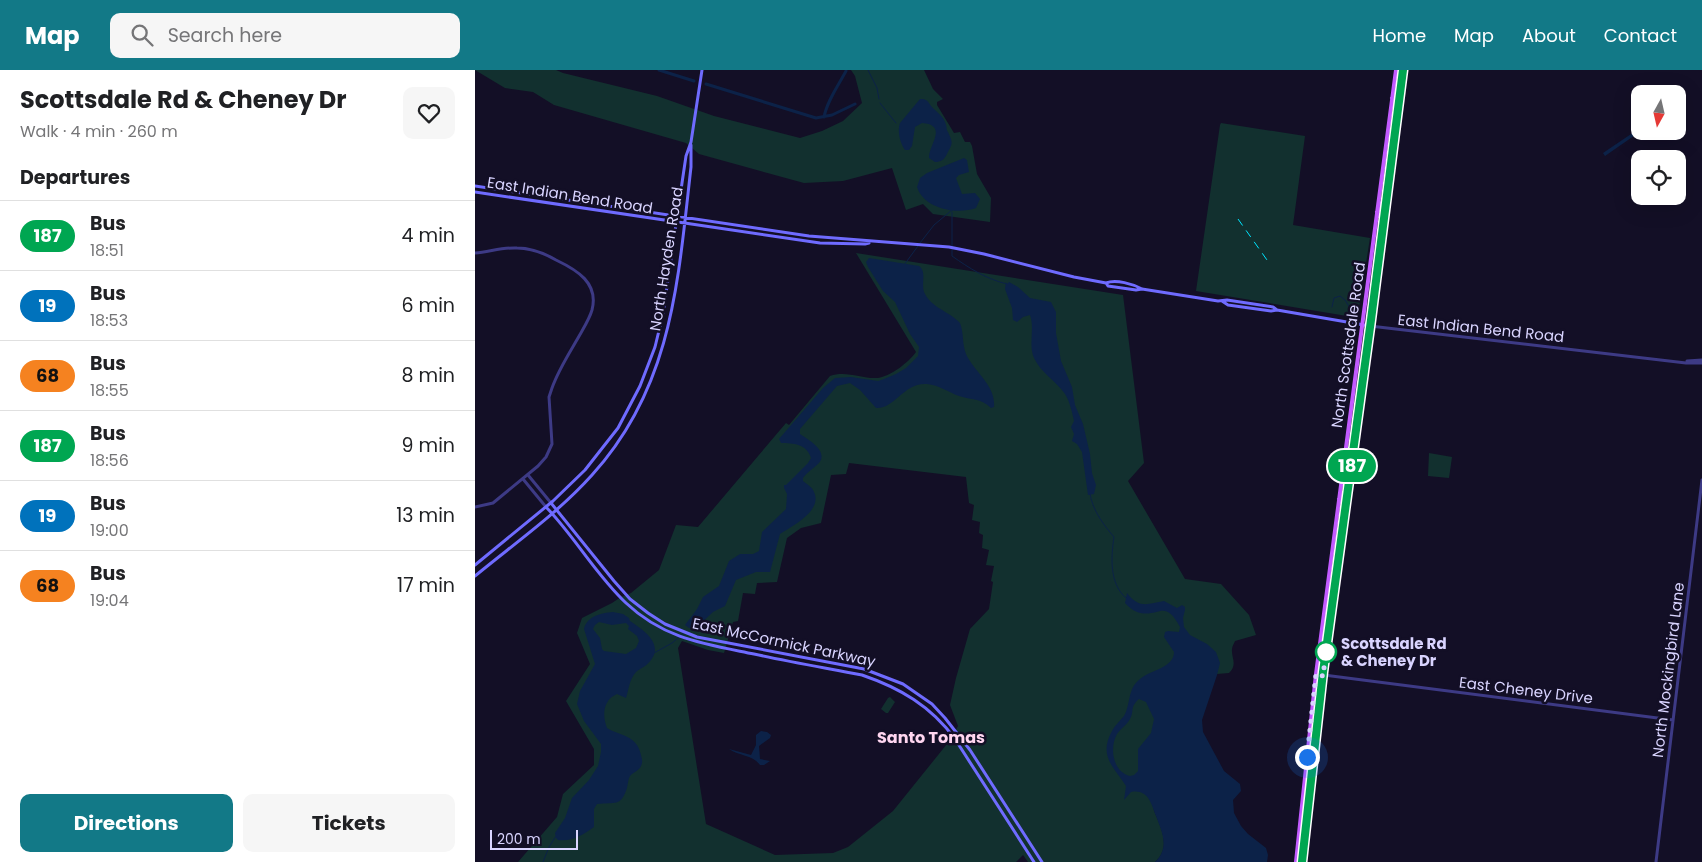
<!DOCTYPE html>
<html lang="en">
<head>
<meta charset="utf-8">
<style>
  :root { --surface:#fff; --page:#f6f6f6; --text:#202124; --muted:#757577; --line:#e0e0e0; --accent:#127987 }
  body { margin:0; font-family:Poppins,sans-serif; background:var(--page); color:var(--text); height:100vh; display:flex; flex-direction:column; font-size:19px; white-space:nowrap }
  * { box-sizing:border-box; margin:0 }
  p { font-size:16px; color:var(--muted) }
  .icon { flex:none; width:28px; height:28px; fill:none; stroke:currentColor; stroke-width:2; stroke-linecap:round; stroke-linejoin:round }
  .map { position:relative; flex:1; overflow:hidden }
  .side { display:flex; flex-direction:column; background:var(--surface); width:475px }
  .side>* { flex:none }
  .badge { padding:0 10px; border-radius:16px; font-size:18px; line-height:32px }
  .needle { width:32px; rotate:188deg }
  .tools { position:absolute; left:1156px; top:15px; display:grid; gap:10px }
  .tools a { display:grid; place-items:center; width:55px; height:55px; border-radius:10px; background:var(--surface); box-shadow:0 5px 20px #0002; font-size:25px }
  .scale { position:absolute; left:15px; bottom:12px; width:88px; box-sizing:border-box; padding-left:5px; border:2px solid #d9d4ff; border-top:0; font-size:14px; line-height:18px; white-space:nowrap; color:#d9d4ff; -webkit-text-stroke:4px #130f26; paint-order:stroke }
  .you { position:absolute; width:25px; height:25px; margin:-12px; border:4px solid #fff; border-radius:50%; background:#1a73e8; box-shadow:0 0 0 8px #1a73e833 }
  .map>.badge { position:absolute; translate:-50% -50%; box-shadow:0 0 0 2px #fff }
  h2 { padding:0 20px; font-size:19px; line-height:45px }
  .round { display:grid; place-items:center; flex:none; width:52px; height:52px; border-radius:10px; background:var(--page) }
  .headline { display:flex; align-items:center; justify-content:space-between; height:85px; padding:0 20px }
  h1 { font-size:24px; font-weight:700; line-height:38px }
  .primary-button { display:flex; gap:10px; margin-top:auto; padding:10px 20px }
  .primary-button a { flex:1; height:58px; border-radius:10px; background:var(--accent); color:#fff; font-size:20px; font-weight:700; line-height:58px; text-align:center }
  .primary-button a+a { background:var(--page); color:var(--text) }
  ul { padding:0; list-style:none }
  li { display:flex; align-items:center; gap:15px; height:70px; padding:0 20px; border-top:1px solid var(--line) }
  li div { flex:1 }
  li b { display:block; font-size:19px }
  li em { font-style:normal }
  li .badge { min-width:55px; font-weight:700; text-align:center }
  header { display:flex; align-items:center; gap:30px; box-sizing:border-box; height:70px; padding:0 25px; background:var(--accent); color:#fff }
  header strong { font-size:24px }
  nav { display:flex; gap:28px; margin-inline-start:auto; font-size:18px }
  .search { width:350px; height:45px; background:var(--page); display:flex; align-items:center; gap:12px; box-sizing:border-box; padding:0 18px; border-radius:10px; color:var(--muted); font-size:19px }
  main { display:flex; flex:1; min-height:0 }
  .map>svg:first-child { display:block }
  .green { fill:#12302f; fill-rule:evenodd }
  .water { fill:#0c2248; fill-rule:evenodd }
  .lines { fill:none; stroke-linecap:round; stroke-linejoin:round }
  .stream { stroke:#0c2248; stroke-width:1 }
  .canal { stroke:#0c2248; stroke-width:3 }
  .tertiary { stroke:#3d3a85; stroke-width:3 }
  .secondary { stroke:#6f6bff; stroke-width:3 }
  .primary { stroke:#c25bff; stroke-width:4 }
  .rail { stroke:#00e5ff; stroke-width:1; stroke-dasharray:8 6; stroke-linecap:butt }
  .line-casing { stroke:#fff; stroke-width:11 }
  .line { stroke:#00a651; stroke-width:8 }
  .walk { stroke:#d9d4ff; stroke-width:5; stroke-dasharray:0 9 }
  .stop-dot { fill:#fff; stroke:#00a651; stroke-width:2.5 }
  .labels { text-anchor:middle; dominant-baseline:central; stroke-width:5; stroke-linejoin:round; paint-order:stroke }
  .street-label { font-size:15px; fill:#d9d4ff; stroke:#130f26 }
  .stop-label { font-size:15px; font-weight:bold; fill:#d9d4ff; stroke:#130f26; text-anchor:start }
  .neighbourhood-label { font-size:16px; font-weight:bold; fill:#ffd6f0; stroke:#130f26 }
</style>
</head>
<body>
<header>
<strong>Map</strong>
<div class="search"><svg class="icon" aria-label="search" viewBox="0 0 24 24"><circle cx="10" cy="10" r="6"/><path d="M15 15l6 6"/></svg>Search here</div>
<nav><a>Home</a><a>Map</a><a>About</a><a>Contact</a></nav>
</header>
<main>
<section class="side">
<div class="headline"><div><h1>Scottsdale Rd &amp; Cheney Dr</h1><p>Walk · 4 min · 260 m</p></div><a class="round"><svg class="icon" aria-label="heart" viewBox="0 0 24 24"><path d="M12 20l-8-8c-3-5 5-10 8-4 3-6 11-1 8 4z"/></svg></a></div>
<h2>Departures</h2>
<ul>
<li><span class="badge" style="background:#00a651;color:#fff">187</span><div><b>Bus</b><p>18:51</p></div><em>4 min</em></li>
<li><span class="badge" style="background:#0072bc;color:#fff">19</span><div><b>Bus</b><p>18:53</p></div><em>6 min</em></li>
<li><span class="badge" style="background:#f58220;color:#111">68</span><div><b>Bus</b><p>18:55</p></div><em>8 min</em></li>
<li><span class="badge" style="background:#00a651;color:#fff">187</span><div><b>Bus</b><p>18:56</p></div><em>9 min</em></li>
<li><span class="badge" style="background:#0072bc;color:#fff">19</span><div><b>Bus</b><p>19:00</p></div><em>13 min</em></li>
<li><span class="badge" style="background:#f58220;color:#111">68</span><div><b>Bus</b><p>19:04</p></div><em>17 min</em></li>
</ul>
<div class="primary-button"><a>Directions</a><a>Tickets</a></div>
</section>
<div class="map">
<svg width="1227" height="792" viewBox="0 0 1227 792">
  <rect width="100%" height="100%" fill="#130f26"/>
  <path class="green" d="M0,0H81L88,3L182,26L239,46L325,68L347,61L368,51L387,33L380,6L376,0H449L458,19L468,29L462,32V35L479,63L485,62L490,72H495L497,76L502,104L516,128L515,152L458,144L448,134L431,140L417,98L368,111L329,113L224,84L211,73L79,35L58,22L30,18Z
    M746,53L830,66L818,155L895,168L883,244L878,247L721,221L745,55Z
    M381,183L648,225L669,393L653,411L710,509L746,514L774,545L781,565L760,571C759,574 757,576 757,579C756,588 763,594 754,603L705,607L672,725C677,730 678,737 680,743C687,760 696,778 680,792H553L548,785L541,792H43L82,747L88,724L119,695V679L91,631L115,594L102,563L107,548L137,533L146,527L156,523L184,500L201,455L223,457L311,353L314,355L355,306C371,300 387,309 402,308C415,307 434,292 441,282ZM374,393L491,407L494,433L499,435L497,450L505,452L504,463L508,465L507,478L514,480L511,495L519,496L516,511L518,512L514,539L495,559L481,608L475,635L483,656L476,669L418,741L373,777L358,783L300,785L231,754L203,578L207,571L233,580L249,583L258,552L263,551L268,523L280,524L282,513L302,512L312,468L326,458L346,453L356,405L371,404Z
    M954,383L977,387L974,408L953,406Z
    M415,627L420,632L413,643H411L406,639L413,628Z"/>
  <path class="water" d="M445,29C454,28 453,34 459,39C464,44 469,47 471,55C472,58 471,59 473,62C478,73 478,73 472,84C469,90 466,92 460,92L454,88C453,76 474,55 447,53L440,57L437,76L434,80H430C425,73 422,61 425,53Z
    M1165,58L1166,61L1130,86L1128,83Z
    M489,88L492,90L494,102L484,105L481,108L487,124L500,123L505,129L501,138C482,145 449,139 442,117L445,108L452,103Z
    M394,188L444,196C452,202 446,213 449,222C456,238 474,241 485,253C489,263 487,274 491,284C499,302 521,315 519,337L516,338C506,328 496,330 484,326C473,322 464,315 452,314C429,312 420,339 401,338L385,320L375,313L362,316L325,359V364C334,370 355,382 343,394C338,399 331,403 328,408V411C332,414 338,418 339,422C348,441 317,456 305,464L295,502H281L261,510L250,536L238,542L221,558H214L210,555L222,539L228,527L244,516L254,491L265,484H278L284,481L287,462L311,439L312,424L309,418V415H311L333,393L336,388C332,374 318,373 306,373L304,369L348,318L360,308L376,307L403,311L409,309L421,304L431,298L443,286L444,277L435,264L420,232L408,221L393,197L391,192Z
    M531,212L532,214L534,212L543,217L555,228L576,232L581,242V263L586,291L597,317L600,335L608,354L615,384L617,403L621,415L619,424L613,425L607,382L602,374L597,371L599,364L596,357L599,351C597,342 595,332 590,324C581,311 566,303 559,288C553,274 560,259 555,245L548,247L542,252L538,250L537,238L530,219Z
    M652,523C664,539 673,534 689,531L702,538L707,535L710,537V540L708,548L709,557L715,565L732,574L741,582L745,593L742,605L727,650L728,662L749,701L765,714L766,721L758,730L759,743L766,756L773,764L791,778L793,785L792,792H680C695,778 687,762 681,746C676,733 673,719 656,722L649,730L651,716C639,697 623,686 637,661C640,655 645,651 649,646C656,634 652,619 665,609C675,600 699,598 699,582L689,567L690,562L693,561L704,562L705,557C689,527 684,549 662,542C657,540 653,536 650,533ZM664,629L671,632L679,649L676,663L663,679V701L659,705L655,706C638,702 634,678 642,664C646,658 652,655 655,649C660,640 654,638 664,629Z
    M138,542L148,544L154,548L155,551C167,559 189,573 176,590C172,596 166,598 161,602C154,610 154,619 151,628L142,624C128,630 127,645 132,658C145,666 162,665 166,685C167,689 168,692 166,696C164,701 158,702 155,706C153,709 153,714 152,718C146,737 140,732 122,734L119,739V757C108,765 97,772 83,770L81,768L80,763L90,748L97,728L114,710L123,696L126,682V674L109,651L102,634L105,621L120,594L109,559C112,546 126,543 138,542ZM124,552L137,555L151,553L154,556L153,559L162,566L164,571L161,578L151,584L129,581L127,579L125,568L118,559L120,555Z
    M286,661L292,662L296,665L295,668L284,676L285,689L295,691L289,695H285C278,685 264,686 254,679L276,685L281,675V665Z"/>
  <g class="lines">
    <path class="stream" d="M393,0L402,18L404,29
      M371,1L372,0
      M405,33L421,53
      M477,142V186C494,198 511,209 532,214
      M445,173L459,155L477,140
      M429,195L443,176
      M857,237L859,228L865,226L870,230L875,238L884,239
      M615,424C618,441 628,454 639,467C636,486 634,514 651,528
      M179,583L197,573L209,563
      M68,792L74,777L81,766"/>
    <path class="canal" d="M184,0L219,11
      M231,14L341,48L357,45L380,34
      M349,47C352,31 363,16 371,1"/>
    <path class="tertiary" d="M0,183C14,182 28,177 42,178C56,178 69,183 81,190C102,200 124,213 117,240C115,247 111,254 107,261C97,279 84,298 77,318L74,327L77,374L71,387L63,396L18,433L0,437
      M895,256L1211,293H1227
      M1212,291L1227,290
      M53,405L76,433
      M48,409L71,437
      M841,604L1198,650
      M1181,792L1227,410"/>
    <path class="secondary" d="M0,116L334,166L474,177L509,184L599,207L631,213L633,216L661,220L667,219
      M0,122L345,173L390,174L394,173
      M631,213C641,209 658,214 667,219L743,231L752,230L798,237L802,240
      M747,231L753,235L796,241L802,240L895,256
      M76,433L139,511L155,529L173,543L190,554L222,567L389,599L428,614L457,634L470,648L495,680L567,792
      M71,437C100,467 121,505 151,533C189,569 230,574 279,584C315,592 351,598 387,605C425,618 456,636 480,669L559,792
      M0,495L78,431L110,400L143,358L165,316L180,277L188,244L207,113L211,86L216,72L227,0
      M0,506C40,473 83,443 117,405C198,316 203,210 216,97V75"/>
    <path class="primary" d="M917,28L921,24L925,13
      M918,28L921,34L920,55
      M902,142L906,148L904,169
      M902,142C910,135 908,123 913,115
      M864,429L868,433L865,458L868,462
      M864,429L870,422L872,404L876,401
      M821,792L841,604L921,0
      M827,792L848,602L896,250L928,0"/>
    <path class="rail" d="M763,149L792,190"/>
  </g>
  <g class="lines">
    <defs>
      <path id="line" d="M827,792L848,602L896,250L928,0"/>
    </defs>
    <use href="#line" class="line-casing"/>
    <use href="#line" class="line"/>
    <path class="walk" d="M832,687L841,604L848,606L851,582"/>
  </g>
  <circle class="stop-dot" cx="851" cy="582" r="10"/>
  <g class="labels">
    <g class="street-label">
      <text transform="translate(95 125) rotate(9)">East Indian Bend Road</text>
      <text transform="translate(191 189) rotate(-81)">North Hayden Road</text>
      <text transform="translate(1006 258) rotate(6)">East Indian Bend Road</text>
      <text transform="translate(873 275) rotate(-82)">North Scottsdale Road</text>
      <text transform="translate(309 572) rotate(12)">East McCormick Parkway</text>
      <text transform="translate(1193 600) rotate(-83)">North Mockingbird Lane</text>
      <text transform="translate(1051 620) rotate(7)">East Cheney Drive</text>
    </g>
    <g class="stop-label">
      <text x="866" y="573">Scottsdale Rd<tspan x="866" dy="17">&amp; Cheney Dr</tspan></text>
    </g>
    <g class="neighbourhood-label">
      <text x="456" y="667">Santo Tomas</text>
    </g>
  </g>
</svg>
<div class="tools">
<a><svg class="needle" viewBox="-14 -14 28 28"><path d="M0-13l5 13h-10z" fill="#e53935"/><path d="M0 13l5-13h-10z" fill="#757577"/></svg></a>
<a><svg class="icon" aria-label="locate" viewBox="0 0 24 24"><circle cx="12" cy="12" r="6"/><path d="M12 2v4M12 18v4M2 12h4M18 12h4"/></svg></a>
</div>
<div class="scale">200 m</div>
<div class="you" style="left:832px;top:687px"></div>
<b class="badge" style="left:877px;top:396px;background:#00a651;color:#fff">187</b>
</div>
</main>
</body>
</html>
